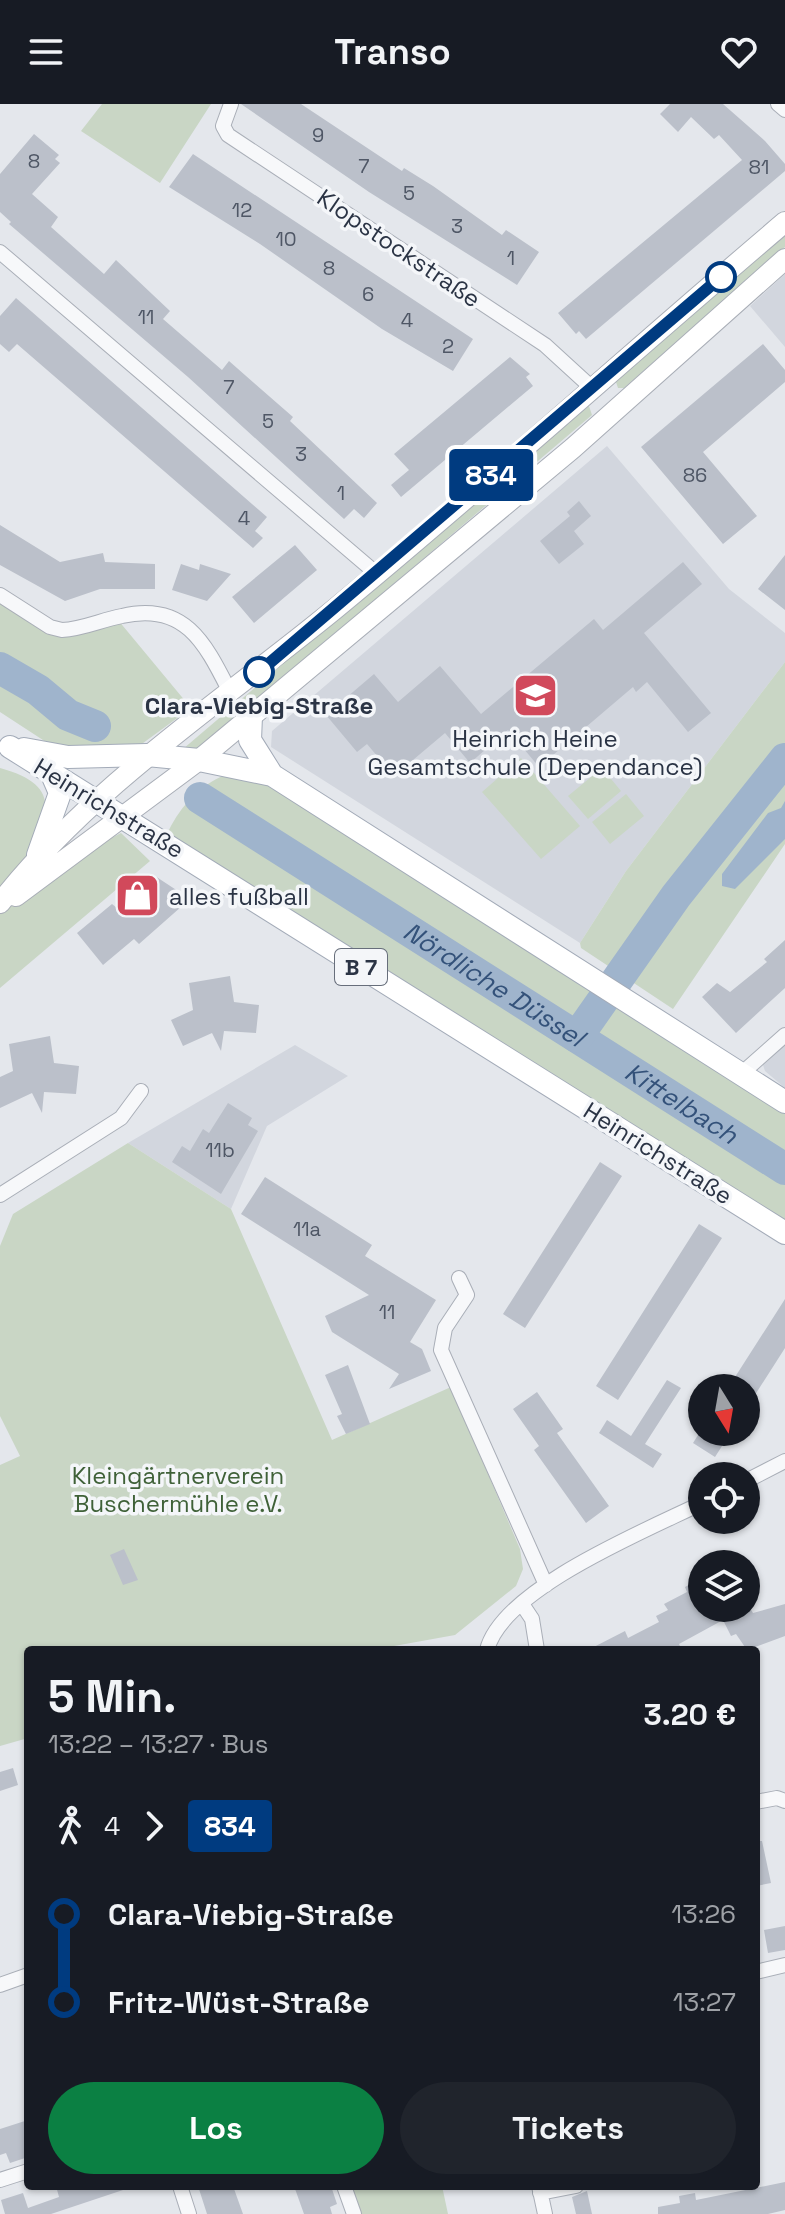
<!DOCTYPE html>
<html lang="de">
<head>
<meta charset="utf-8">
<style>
  :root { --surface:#171b24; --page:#20242c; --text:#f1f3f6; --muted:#9ea1a6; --accent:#0b8043 }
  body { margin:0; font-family:"Space Grotesk",sans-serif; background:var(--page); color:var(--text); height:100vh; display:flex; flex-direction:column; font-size:30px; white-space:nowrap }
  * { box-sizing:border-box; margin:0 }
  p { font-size:26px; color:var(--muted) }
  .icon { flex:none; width:44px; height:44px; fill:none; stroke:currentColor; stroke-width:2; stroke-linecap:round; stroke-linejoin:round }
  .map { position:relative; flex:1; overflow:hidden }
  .details { position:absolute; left:24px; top:1542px; width:736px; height:544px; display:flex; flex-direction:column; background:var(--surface); border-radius:8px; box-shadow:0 2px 6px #0004 }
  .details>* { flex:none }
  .badge { padding:0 16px; border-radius:6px; font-size:28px; line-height:52px }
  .needle { width:52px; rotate:169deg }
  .fabs { position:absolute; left:688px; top:1270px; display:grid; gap:16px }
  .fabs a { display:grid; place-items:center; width:72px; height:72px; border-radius:50%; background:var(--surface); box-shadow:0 2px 6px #0004; font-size:40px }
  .map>.badge { position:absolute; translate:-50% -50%; box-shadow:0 0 0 4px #fff }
  .legs { display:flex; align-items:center; gap:12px; height:88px; padding:0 24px; font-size:26px }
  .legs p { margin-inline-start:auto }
  .headline { display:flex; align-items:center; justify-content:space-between; height:136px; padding:0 24px }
  h1 { font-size:44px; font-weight:800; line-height:60px }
  .action { display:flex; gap:16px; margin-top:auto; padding:16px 24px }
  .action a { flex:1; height:92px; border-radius:48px; background:var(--accent); color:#fff; font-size:32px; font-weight:800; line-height:92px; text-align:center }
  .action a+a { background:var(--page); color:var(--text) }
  ul { padding:0 24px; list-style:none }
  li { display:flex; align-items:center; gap:28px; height:88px; font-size:30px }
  li i { display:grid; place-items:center; width:12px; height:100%; margin:0 10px; background:currentColor }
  li i::after { content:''; width:20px; height:20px; margin:-10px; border:6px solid; border-radius:50%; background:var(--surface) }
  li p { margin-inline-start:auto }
  li:first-child i { background:linear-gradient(#0000 50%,currentColor 0) }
  li:last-child i { background:linear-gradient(currentColor 50%,#0000 0) }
  header { display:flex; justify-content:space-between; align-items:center; height:104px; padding:0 24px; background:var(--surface); font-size:36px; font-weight:800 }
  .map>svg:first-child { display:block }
  .built { fill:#d2d6de }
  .green { fill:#c9d6c5 }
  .water { fill:#9fb4cc }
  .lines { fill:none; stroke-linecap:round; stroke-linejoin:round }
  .river { stroke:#9fb4cc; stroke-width:32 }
  .building { fill:#bbc0ca }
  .street-casing { stroke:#a9aeb7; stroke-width:16 }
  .secondary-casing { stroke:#a9aeb7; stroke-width:22 }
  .primary-casing { stroke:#a3abb8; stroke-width:24 }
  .street { stroke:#f7f8fa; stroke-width:14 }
  .secondary { stroke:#fff; stroke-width:20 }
  .primary { stroke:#fff; stroke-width:22 }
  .line-1-casing { stroke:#fff; stroke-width:18 }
  .line-1 { stroke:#003b80; stroke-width:12 }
  .stop-1-dot { fill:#fff; stroke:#003b80; stroke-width:4 }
  .labels { text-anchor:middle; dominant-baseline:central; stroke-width:7; stroke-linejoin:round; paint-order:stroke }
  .number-label { font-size:20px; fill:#4f5766 }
  .shield { fill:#f4f6f9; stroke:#676e7b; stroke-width:2 }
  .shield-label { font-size:22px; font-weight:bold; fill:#2b3445 }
  .street-label { font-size:24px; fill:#2b3445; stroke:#f4f6f9 }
  .stop-label { font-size:24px; font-weight:bold; fill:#2b3445; stroke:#f4f6f9 }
  .poi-label { font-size:24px; fill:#2b3445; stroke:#f4f6f9 }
  .park-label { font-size:24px; fill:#3f6138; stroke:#f4f6f9 }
  .water-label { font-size:26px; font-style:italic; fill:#34527a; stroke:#f4f6f9 }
</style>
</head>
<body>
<header><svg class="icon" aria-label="menu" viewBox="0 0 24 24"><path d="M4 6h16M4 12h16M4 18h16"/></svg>Transo<svg class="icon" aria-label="heart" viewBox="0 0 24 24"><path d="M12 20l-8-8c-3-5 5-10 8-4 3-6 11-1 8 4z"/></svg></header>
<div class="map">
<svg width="785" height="2110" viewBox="0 0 785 2110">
  <rect width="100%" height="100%" fill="#e4e7ec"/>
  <path class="built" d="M785,170V243L750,202Z
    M607,342L729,485L785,529V558L626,767L580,839L271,643L272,627Z
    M785,930V984L765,967L760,952Z
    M295,941L348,972L267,1022L231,1105L128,1039Z"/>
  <path class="green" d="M102,0H211L160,79L81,27Z
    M785,131V143L624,284H618L615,275Z
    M589,302L592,311L199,646L183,645L584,303Z
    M0,498L45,525L118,516L191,604L139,642L65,643L46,638L0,608Z
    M785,558V740L673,905L581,844L580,839L626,767Z
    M521,654L580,722L541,755L482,688Z
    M0,664C56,679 55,706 26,751L52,775L96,742L121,729L150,757L0,884Z
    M602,664L621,687L588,715L568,692Z
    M225,671L268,677L785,1002V1126L174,739L169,726C181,702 200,681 225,671Z
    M626,690L644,712L610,740L592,718Z
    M128,1039L231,1105L332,1336L451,1283L520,1445L523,1465L516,1482L455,1531L372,1546H28V1634L0,1642V1361L20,1352L0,1312V1142L13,1110Z
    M350,2082H442L448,2110H359Z"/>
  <path class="water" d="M785,697V735L735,785L722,782V770L768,709L781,704Z"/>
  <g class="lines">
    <g class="river">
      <path d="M0,564L38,586L68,611L95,622"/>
      <path id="s1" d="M200,694L785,1065"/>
      <path d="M577,933L676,792L785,655"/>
    </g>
  </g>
  <path class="building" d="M241,0H301L402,67L404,64L433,82L502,131L506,126L539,148L517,181L369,88Z
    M670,0H723L765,37L785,60V67L586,235L579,227L576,230L558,209L742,56L719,31L714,35L691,13L678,28L660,10Z
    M34,30L59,51L55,55L60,59L32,90L58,113L51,123L104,170L116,156L170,207L163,215L222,266L229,257L293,313L290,317L377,399L364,414L354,405L344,415L188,273L9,120L11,118L0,108V70Z
    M193,50L473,235L453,267L382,225L260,140L169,83Z
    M16,194L267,413L255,427L263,434L253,444L17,240L9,248L0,240V212Z
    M763,240L785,266V278L703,348L757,412L723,440L641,343Z
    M510,253L530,270L526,273L533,282L401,393L391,381L409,366L394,350Z
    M579,397L591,412L574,427L584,440L559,460L540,437L570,412L567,408Z
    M0,421L60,458L103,449L105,458L155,460V485H100L65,497L0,461Z
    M295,441L317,466L254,519L232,493Z
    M785,451V506L758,485Z
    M683,458L702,480L644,529L711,609L688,628L647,578L636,588L633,583L539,663L508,626L470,659L445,629L394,672L367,640L357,648L326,611L374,570L398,598L440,562L481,610L594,515L603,526Z
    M181,460L199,466L200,460L231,470L207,497L172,486Z
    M155,772L190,795L139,840L134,835L103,861L77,829L112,800L117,804Z
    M785,836V884L736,929L702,893L717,879L730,888L767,858L764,855Z
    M230,872L234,898L259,901L256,929L224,927L221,947L212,929L183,942L171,916L193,906L189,879Z
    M50,932L54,959L79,962L76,990L44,988L42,1009L32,989L0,1004V973L13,967L9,940Z
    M228,999L252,1014L248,1021L258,1027L221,1090L172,1058L182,1042L190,1047L203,1025L209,1029Z
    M600,1058L622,1072L525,1224L503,1210Z
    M265,1073L372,1141L365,1152L436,1196L410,1238L422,1245L431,1267L389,1285L399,1270L332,1228L325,1212L369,1191L241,1110Z
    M699,1120L722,1134L618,1296L596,1282Z
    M785,1195V1244L746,1305V1284H728Z
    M348,1261L370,1320L346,1330L337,1312L342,1310L325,1271Z
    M667,1276L681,1284L645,1340L662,1350L653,1364L599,1329L607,1316L631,1332Z
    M537,1288L563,1325L557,1329L609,1402L586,1419L534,1346L539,1342L513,1305Z
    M700,1328H731L715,1353L693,1339Z
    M124,1445L138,1476L123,1481L110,1451Z
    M702,1474V1504H750L753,1509L785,1500V1532L747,1546L736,1530L731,1532L723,1516L679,1540L682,1546H588L625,1527L628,1534L659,1518L656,1512L668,1506L664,1500L687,1488L685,1483Z
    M13,1664L18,1681L0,1687V1668Z
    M756,1737H762L771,1779L756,1782Z
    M785,1822V1846L768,1849L764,1826Z
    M28,2016V2053L10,2059L6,2049L0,2051V2025Z
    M785,2078V2106L768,2110H658V2103L680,2099L679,2092L695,2089L696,2096Z
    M56,2082H125L126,2085L51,2110H5L1,2096L23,2089L28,2104L59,2093Z
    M198,2082H233L243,2110H207Z
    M294,2082H331L337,2100L330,2103L332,2110H304Z
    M587,2087L592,2110H576L572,2093Z"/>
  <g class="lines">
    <defs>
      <path id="street" d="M231,0L223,22L228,31L545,241L592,284
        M778,0L785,6
        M0,148L377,470
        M0,491L50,523L62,526C83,525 101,516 122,512C186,497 206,541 231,590
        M741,970L785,931
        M0,1091L121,1014L141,987
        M459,1174L467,1191L445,1224L441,1246L546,1481
        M746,1377L785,1357
        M522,1500L532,1515L537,1546
        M487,1546C502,1485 647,1426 702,1399
        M756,1698L777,1694L785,1697
        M756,1868L785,1861
        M0,1881L28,1871
        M0,2076L28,2067
        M180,2082L189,2110
        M344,2082L354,2110
        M539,2082L545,2110
        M540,2089L576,2082"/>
      <path id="secondary" d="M16,792L199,656L573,344L785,155
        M0,799C93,681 220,599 335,505C488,379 634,246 785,118"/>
      <path id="primary" d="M251,612L250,636L272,671
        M10,643L785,1129
        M24,645L68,653L147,651L199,656L272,671L785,998
        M38,751L60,689L51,668"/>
    </defs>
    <use href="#street" class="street-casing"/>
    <use href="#secondary" class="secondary-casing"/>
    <use href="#primary" class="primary-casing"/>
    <use href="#street" class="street"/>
    <use href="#secondary" class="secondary"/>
    <use href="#primary" class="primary"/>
  </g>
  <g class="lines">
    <defs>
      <path id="line-1" d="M259,568L721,173"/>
    </defs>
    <use href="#line-1" class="line-1-casing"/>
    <use href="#line-1" class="line-1"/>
  </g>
  <defs>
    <symbol id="school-square" viewBox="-11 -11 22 22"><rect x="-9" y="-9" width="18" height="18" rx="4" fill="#d1495b" stroke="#f4f6f9"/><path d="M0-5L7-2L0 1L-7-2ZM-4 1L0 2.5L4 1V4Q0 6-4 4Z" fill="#fff"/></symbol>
    <symbol id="shop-square" viewBox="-11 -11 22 22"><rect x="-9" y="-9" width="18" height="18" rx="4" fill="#d1495b" stroke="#f4f6f9"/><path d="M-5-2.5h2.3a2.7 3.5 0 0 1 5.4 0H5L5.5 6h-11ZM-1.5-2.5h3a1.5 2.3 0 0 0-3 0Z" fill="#fff"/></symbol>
  </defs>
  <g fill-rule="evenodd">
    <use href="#school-square" x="510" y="566" width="51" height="51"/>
    <use href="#shop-square" x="112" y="766" width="51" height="51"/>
  </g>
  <g class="stop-1-dot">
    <circle cx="721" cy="173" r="14"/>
    <circle cx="259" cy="568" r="14"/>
  </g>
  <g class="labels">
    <g class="number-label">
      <text x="318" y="31">9</text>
      <text x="34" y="57">8</text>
      <text x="364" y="62">7</text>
      <text x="759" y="63">81</text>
      <text x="409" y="89">5</text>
      <text x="242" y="106">12</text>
      <text x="457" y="122">3</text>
      <text x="286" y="135">10</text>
      <text x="511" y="154">1</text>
      <text x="329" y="164">8</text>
      <text x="368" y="190">6</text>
      <text x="146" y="213">11</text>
      <text x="407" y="216">4</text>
      <text x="448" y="242">2</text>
      <text x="229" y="283">7</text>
      <text x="268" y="317">5</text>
      <text x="301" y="350">3</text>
      <text x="695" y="371">86</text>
      <text x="341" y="389">1</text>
      <text x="244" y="414">4</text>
      <text x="220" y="1046">11b</text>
      <text x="307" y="1125">11a</text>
      <text x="387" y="1208">11</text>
    </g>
    <rect class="shield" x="335" y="845" width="52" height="36" rx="6"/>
    <g class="shield-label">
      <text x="361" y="863">B 7</text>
    </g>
    <g class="street-label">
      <text transform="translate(399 144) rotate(34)">Klopstockstraße</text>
      <text transform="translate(109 704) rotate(31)">Heinrichstraße</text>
      <text transform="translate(658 1049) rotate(32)">Heinrichstraße</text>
    </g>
    <g class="stop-label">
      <text x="259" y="601">Clara-Viebig-Straße</text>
    </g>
    <g class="poi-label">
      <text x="535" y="634">Heinrich Heine<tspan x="535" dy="28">Gesamtschule (Dependance)</tspan></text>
      <text x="169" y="792" text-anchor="start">alles fußball</text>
    </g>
    <g class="park-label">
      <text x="178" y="1371">Kleingärtnerverein<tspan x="178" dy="28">Buschermühle e.V.</tspan></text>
    </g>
    <g class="water-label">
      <text stroke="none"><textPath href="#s1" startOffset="348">Nördliche Düssel</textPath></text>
      <text stroke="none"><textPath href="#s1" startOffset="570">Kittelbach</textPath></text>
    </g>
  </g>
</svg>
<div class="fabs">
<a><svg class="needle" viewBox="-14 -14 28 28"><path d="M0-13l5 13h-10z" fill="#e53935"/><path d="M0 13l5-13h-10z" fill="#9ea1a6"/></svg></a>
<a><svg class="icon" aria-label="locate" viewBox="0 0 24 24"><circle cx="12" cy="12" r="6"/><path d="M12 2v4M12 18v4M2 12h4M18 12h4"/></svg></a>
<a><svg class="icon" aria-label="layers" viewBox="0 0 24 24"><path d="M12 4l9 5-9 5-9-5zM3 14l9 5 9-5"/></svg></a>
</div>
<b class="badge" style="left:491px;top:371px;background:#003b80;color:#fff">834</b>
<section class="details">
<div class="headline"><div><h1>5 Min.</h1><p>13:22 – 13:27 · Bus</p></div><b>3.20 €</b></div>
<div class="legs"><svg class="icon" aria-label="walk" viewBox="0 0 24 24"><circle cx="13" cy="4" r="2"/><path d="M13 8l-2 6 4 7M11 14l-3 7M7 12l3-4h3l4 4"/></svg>4<svg class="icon" aria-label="forward" viewBox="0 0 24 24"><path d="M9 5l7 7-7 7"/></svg><b class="badge" style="background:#003b80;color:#fff">834</b></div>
<ul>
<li><i style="color:#003b80"></i><b>Clara-Viebig-Straße</b><p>13:26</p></li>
<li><i style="color:#003b80"></i><b>Fritz-Wüst-Straße</b><p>13:27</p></li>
</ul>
<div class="action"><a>Los</a><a>Tickets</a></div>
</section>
</div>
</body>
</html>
